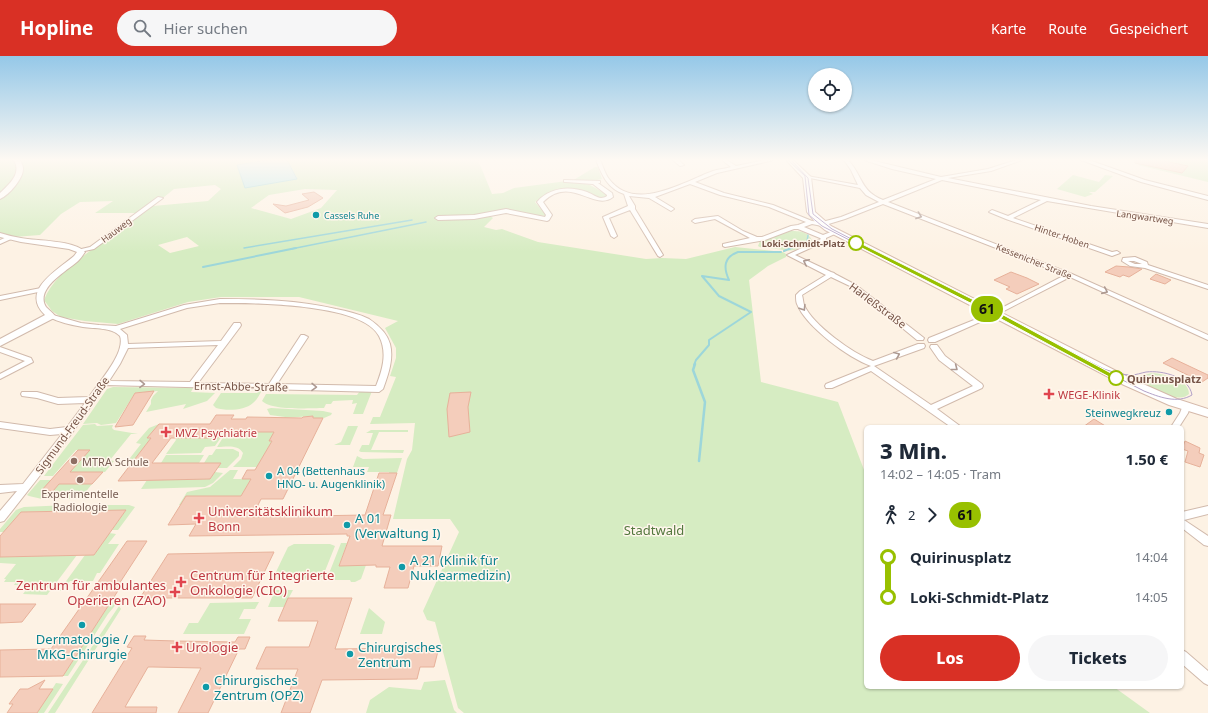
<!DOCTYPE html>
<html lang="de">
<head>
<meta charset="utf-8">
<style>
  :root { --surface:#fff; --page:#f6f6f7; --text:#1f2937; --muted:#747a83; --accent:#d93025 }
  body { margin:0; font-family:"Noto Sans",sans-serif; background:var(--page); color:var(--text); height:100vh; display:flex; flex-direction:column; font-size:15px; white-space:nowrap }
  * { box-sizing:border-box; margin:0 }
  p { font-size:13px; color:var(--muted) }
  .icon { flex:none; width:22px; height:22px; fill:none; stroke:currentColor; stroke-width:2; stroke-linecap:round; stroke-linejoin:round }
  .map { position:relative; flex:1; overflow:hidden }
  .drawer { position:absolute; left:864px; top:369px; width:320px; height:264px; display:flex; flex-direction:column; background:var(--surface); border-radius:6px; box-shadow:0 1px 3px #0004 }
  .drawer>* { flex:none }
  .badge { padding:0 8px; border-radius:13px; font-size:14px; line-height:26px }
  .tools { position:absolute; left:808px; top:12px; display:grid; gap:8px }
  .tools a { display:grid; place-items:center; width:44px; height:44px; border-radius:50%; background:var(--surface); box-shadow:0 1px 3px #0004; font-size:20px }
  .map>.badge { position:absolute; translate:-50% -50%; box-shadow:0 0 0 2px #fff }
  .legs { display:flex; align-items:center; gap:6px; height:44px; padding:0 16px; font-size:13px }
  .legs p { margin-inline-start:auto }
  .head { display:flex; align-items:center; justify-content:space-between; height:68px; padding:0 16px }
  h1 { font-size:22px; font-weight:800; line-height:30px }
  .cta { display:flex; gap:8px; margin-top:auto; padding:8px 16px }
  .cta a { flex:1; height:46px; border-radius:24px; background:var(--accent); color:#fff; font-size:16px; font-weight:800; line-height:46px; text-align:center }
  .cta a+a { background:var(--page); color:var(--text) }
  ul { padding:0 16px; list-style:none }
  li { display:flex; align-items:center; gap:14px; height:40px; font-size:15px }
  li i { display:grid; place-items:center; width:6px; height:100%; margin:0 5px; background:currentColor }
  li i::after { content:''; width:10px; height:10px; margin:-5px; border:3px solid; border-radius:50%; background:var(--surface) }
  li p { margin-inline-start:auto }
  li:first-child i { background:linear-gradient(#0000 50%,currentColor 0) }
  li:last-child i { background:linear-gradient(currentColor 50%,#0000 0) }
  header { display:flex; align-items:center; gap:24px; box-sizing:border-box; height:56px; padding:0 20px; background:var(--accent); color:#fff }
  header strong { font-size:19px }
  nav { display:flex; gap:22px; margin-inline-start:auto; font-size:14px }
  .search { width:280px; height:36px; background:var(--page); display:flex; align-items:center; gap:10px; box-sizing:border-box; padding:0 14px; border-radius:22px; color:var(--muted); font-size:15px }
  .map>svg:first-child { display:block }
  .green { fill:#d6ecc2; fill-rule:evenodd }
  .water { fill:#b8e5e8; stroke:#9dd6da }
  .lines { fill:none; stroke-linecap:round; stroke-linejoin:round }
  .stream-far2 { stroke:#9dd6da; stroke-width:1.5 }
  .stream-far1 { stroke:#9dd6da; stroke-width:2 }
  .stream { stroke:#9dd6da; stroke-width:2.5 }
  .building { fill:#f4cdbb; stroke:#e7b19a }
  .minor-casing { stroke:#d1baac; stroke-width:2 }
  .tertiary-casing { stroke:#d1baac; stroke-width:2 }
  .secondary-casing { stroke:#d5b9aa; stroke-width:2 }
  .minor { fill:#fff; fill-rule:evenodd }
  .tertiary { fill:#fff; fill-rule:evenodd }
  .secondary { fill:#fff; fill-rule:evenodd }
  .tram { stroke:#b3a2c8; stroke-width:1 }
  .oneway { stroke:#ad9991 }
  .line-1 { fill:#98c000; stroke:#fff }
  .culture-dot { fill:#0f9aa8; stroke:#fff6ec; stroke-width:1.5 }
  .stop-1-dot { fill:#fff; stroke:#98c000; stroke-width:2 }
  .health-dot { fill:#e0444e; stroke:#fff6ec; stroke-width:1.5 }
  .education-dot { fill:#8d6e63; stroke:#fff6ec; stroke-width:1.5 }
  .labels { text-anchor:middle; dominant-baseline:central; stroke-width:3; stroke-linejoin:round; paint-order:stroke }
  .far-culture-label { font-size:9px; fill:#0d838f; stroke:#fff6ec; text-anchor:start }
  .far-street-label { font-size:9px; fill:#775548; stroke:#fff6ec }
  .far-stop-label { font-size:9px; font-weight:bold; fill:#775548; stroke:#fff6ec; text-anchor:end }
  .street-label { font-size:11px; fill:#775548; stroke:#fff6ec }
  .stop-label { font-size:11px; font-weight:bold; fill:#775548; stroke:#fff6ec; text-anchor:start }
  .health-label { font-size:11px; fill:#be3a42; stroke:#fff6ec; text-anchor:start }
  .culture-label { font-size:11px; fill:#0d838f; stroke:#fff6ec; text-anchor:end }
  .education-label { font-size:11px; fill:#785e54; stroke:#fff6ec; text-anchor:start }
  .near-health-label { font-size:13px; fill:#be3a42; stroke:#fff6ec; text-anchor:start }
  .near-culture-label { font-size:13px; fill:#0d838f; stroke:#fff6ec; text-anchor:start }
  .near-park-label { font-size:13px; fill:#53783d; stroke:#fff6ec }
</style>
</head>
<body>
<header>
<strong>Hopline</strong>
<div class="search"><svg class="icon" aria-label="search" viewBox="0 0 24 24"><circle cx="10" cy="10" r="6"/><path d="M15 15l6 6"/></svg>Hier suchen</div>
<nav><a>Karte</a><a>Route</a><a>Gespeichert</a></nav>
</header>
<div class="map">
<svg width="1208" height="657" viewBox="0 0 1208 657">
  <rect width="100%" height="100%" fill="#fdf2e4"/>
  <path class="green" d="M0,104H268L237,109L297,122L287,104H478L492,138L503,137L514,132L567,125L590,129L608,139L602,142H596L587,136L557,133L543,140L535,146L545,158V160L503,154L487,158L493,162L484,171L496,174L502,173L538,186L646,203L662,202L686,203L735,191L783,196L786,198V201L768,210L749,224L761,326L838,346L866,419V631H1114L1150,657H464L458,652L435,566L427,564L423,555L459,476L450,463H393L407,403L412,394L415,367L370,368L373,361H380L396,321L390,320L396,302V292L385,272L398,265L299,241H221L188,246L118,268L85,265L61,261L52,255L44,244C58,208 114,183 141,157H95L113,145L80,146L61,158L40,179L0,182ZM215,129L221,133L208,145L153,150L174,133ZM305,133L337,134L321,152L291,163L251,152L269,139ZM187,181L199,190L170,197L158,189Z
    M1143,104H1208V126L1138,109Z
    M595,111H598L602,123L592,125H572Z
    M1073,119L1099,126L1105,119L1113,120L1095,136H1089L1093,138L1085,141L1057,133Z
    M787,175C798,175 809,174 813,187C791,197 793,195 770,192C765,192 763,193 758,190L760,185Z
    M1152,317C1164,318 1189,323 1189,338C1179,348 1156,334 1146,329L1148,326L1136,321Z
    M113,331L193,332L191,336L215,337L207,345L183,353L186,348L146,356L151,348V344L153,340L158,335L135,337L116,367L101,369L97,367L83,368L107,333Z
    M260,333L262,334C260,338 257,344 253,347C244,355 226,355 216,352L213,349L221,337H257Z
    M360,335H372L363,358H353L357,347L352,348L353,344L333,345L331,348H326L324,352C310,352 272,355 262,345L266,338L357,339Z
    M271,352L323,355L332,357L331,359L324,362H313V360L284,362L285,361L270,359L267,353Z
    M95,368L97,370L113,369L112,372L114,374L138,378H131L110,404L114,405L105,416H70L89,394H76L53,420H44L83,369Z
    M159,368L148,382H151L133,406H124L127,403L130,402L141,388L136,387L149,372Z
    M348,370H358L350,389H334L341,386Z
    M371,374H408V376H379L371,394H404L403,397L361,396L359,395L362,389H369L373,377H366Z
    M222,376H276L270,385H272L257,411H233L241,403L243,397C238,388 226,391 217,391L224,380Z
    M220,379L222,380L215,390L205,391L201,397L166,398L176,384L175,382H218Z
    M216,393H233L239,396V400L227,412H217L220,407H204L209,399H212Z
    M166,399H204L199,407H161Z
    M357,400L363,403L402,402L397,417H389V416H367L369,411H353Z
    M230,414H238L233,423H251L241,440H186L181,449H179L187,436L210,431Z
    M215,416L223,417L213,427L205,431L141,433L147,424L210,423Z
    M40,424H51L42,435H53L59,428H92L80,443H42L29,440L27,439Z
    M68,449L70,451L67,455L21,456L4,476H0V473L16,454L24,451Z
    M87,449H129L135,451L118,474H112L126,454L80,455L83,451Z
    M109,477L116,478L108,488H119L100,517H97L93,525H70L62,535H59L85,499H94Z
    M341,487H347L339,510L366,509L361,523L355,526H351L350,524H330L328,520Z
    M294,488H330L335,490L323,520L317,524L319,520H307L305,524H279L274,520L288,491Z
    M77,499L56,527H51L46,534L50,535L47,539L23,538L30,529H14L16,526H4L6,523H4L16,508L0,507V501Z
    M275,534H293L284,551H268Z
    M111,546H118L108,558L68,620H63Z
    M259,546L255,553H244L239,563H251L244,578H183L189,567H198L210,547Z
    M119,550L121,553L55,657H48Z
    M369,552L385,566L382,578H360Z
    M445,624L454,654L457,657H366L370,644L389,631L421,634L424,626Z
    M56,627L63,628L44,657H37Z"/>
  <path class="water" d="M268,104H287L297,123L245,132L237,109Z"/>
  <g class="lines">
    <path class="stream-far2" d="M244,192L412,164
      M291,193L426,166
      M789,193L807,186L808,179"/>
    <path class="stream-far1" d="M784,195L791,192
      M203,211L296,192
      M694,309L696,304L709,289V284L751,256L719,240L702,220L729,224C723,211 724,201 738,196H781"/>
    <path class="stream" d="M695,308L693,314L705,346L699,405"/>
  </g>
  <path class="building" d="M1135,104H1159L1188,110L1182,117L1135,107Z
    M314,136L323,142L308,151L285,157L273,148L286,150L309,144L302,138Z
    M1116,210L1129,211L1142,213L1129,221L1123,219L1120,221L1105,216Z
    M1011,216L1027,222L1039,228L1017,238L1006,233L1010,231L994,224Z
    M1156,218L1171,224L1165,228L1150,223Z
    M1172,302L1208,319V322L1202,326L1163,307Z
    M154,335L133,369L115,371L135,337Z
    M471,336L468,351L470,376L449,381L447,353L450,337Z
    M216,359H234L231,363H246L247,361L302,362L303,361L313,360V362H323L283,443H261L252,461L365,459L379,417H397L383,459H391L382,490H442L438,510H414L408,532H384L390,511H376V509L339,510L350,480H347V478L189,480L196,468L168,469L186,440H241L251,423H242L247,414H255L272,385H269L274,376H222L218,382H171L152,407H221L210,423L118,425L151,382H147L159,368H210Z
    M1094,363L1107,371H1083Z
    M1185,385L1200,392L1199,397L1204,399L1200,411L1185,406L1188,395L1182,393Z
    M78,394H90L70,416H103L92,428H59L53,435H41Z
    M126,454L94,499L0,501V480L21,456Z
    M127,485H147L119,528L123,527L63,620L0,621V594L51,593Z
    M274,496L252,542H140L168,498Z
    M288,542H352L335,593L424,592V595H438L434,611H420L417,623L322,624L310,657H281L298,613H256L266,591H309L318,565H278Z
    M0,548H36L22,566L0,567Z
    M134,580H146L144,584L176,585L235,586L238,581H250L245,593H239L208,657H178L201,612L153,611H148L125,651H157L156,657H92L132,592L127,591Z
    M45,624L39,633H53L37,657H7L13,648H9L20,633H28Z"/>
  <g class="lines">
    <defs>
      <path id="minor" d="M596,104H600C603,110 605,118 609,123C635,157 683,126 713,115C719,113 725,113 731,111L722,104H727L736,110L765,104H772L770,105L717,117L695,126L724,137L773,149L812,165L822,166L841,161L879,146L866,139L860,132L805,121L807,120L858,129L851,114L844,104H848C863,120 860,135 883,144L936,123L892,113L864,104H870L941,121L988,113L1016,104H1022L991,115L948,122L1091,150L1208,168V172L1047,145L1013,162L1112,196L1117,195L1120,197L1112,200L1006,163L989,156L992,154L1008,160L1041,144L942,124L888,146L1072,218L1208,279V284L1070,221L998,258L935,286H929L928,284L929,282L994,256L1065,219L883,148L845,163L822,170L812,168L804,171L823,179L836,174L839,176L826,182V185L795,199L831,216L834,217L835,218L856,229L924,282L923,284H917L852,231L831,221L802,239C803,242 803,246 804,249C813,269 852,297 873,305L918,288H924L925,290L924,292L874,310L931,349L973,330L939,304L930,291L931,289H937L945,300L982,328L983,330L982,332L937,353L960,370L951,371L871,315L832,332H826L825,330L826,328L871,310C849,302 806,271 797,248C796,246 796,242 796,239L800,235L826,219L787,199L821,183L820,182L798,173H794L765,184L725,191L723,190V188L750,182L715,163L695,167L692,165L695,163L718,160L743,175L757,181H762L791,170L798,169L806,166L769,151L720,139L690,128L655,141L673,152L674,153L671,155L649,142L629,140L635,150V153L663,199L660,201L658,200L630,154L609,162L617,180L614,182L611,180L603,161L628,150L624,138C607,132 602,119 596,104Z
        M673,104H678L684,109L680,110Z
        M564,124L600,125V127H598L612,137L613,141C594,156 571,118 543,146L552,159L549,164L547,165L506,157L474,163L438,164L435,162L438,160L474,159L506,153L545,161L546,159L537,146C550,131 570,130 587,136C595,139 599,145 607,140V139L593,128L566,126H564Z
        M158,141L163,142L94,193L80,196L77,194L90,191Z
        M9,180L11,181V183L0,188V184Z
        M1135,201L1147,206L1148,209L1208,229V233L1145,212L1130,210L1122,205L1123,202ZM1128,205H1134L1142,208H1135Z
        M41,232L44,234L43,235L0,244V240Z
        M220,243C259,243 298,244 336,253C347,255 359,258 369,263C378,269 387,277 390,288C394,303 388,319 383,333L379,336L105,329C74,377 39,421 4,465L0,466V455L17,435L0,437V429L23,428L62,378L50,379L0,372V366L50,373L67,371L85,347L58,348L37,342L22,340L21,338L22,336H37L58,342L89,341C98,327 126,297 120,280C111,271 95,273 83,271C71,269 59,266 49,261L48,260L49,259H53L81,267L99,269L116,270L184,249ZM220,247C254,247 362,247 379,280C388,297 382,315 376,330L277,328L308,281L304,279H301L269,328L198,327L240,271L241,269L240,267H234L221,285L128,288L127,279L120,273L187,252ZM218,289L190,326L109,325L120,308L128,292Z
        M0,291L31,302L33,306L0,323V318L25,305L0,296Z
        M1186,348L1190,351L1188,357L1179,371H1171L1180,357L1183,349Z
        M1208,450V458L1184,464L1208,480V490L1204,489L1182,472V456Z
        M1182,594L1186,596L1208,615V629L1204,627L1182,608Z"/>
      <path id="tertiary" d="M14,104H20C21,107 23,109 23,113C23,123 9,139 0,143V137C9,128 22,118 14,104Z
        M1081,104H1089L1145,124L1208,140V144L1141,126Z
        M0,177C7,179 14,181 21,182C37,185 74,184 85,196C83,199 81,202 79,204C69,214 34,232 46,251C49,254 53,257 55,260L54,262L0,290V283L45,259C20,235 56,215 74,200L77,196L69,193L21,186L0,181Z"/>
      <path id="secondary" d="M786,104H793L811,121L815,156L831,170L1132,323L1177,343L1208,353V361L1169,349L1124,329L825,174L815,166L807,156L803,122Z"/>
    </defs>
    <use href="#minor" class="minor-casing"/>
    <use href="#tertiary" class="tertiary-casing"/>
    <use href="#secondary" class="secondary-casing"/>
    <use href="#minor" class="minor"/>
    <use href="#tertiary" class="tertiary"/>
    <use href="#secondary" class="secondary"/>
    <path class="tram" d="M788,104L805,120L809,159L822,170L1144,335C1159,341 1177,348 1192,339C1189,321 1163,314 1146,316C1141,317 1136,319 1131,319C1121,319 1113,316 1104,313L832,173L813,158L808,122L791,104"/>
  </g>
  <defs><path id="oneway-chevron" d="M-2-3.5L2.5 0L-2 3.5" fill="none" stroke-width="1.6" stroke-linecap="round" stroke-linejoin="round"/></defs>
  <g class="oneway">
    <use href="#oneway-chevron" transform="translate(919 160) rotate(20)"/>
    <use href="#oneway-chevron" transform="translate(806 206) rotate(-154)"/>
    <use href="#oneway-chevron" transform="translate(1105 235) rotate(24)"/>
    <use href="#oneway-chevron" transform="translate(803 252) rotate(58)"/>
    <use href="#oneway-chevron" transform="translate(897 299) rotate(-23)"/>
    <use href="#oneway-chevron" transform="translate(955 312) rotate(38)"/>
    <use href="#oneway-chevron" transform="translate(142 328) rotate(1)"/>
    <use href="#oneway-chevron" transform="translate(314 331) rotate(1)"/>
  </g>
  <linearGradient id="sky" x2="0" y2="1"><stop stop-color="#95c8e8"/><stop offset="0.53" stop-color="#fef9f3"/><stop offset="1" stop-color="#fef9f3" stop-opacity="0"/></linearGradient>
  <rect width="1208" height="196" fill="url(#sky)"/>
  <path class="line-1" d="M854,186H858L996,255L1120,322L1119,323H1113L992,258L854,188Z"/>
  <g class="culture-dot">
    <circle cx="316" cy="159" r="4"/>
    <circle cx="1169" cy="356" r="4"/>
    <circle cx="269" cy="420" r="4"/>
    <circle cx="347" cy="469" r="4"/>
    <circle cx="402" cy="511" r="4"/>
    <circle cx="82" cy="569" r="4"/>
    <circle cx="350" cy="598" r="4"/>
    <circle cx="206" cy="631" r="4"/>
  </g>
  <g class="stop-1-dot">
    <circle cx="856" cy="187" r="7"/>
    <circle cx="1116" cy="322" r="7"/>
  </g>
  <g class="health-dot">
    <path d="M1047 332h4v4h4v4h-4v4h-4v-4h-4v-4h4z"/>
    <path d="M164 370h4v4h4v4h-4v4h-4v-4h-4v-4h4z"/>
    <path d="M197 456h4v4h4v4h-4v4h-4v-4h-4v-4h4z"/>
    <path d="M179 520h4v4h4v4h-4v4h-4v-4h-4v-4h4z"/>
    <path d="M173 530h4v4h4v4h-4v4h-4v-4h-4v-4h4z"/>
    <path d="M175 585h4v4h4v4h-4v4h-4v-4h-4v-4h4z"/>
  </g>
  <g class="education-dot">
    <circle cx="74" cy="405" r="4"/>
    <circle cx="80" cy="424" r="4"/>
  </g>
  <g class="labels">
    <g class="far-culture-label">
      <text x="324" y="159">Cassels Ruhe</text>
    </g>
    <g class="far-street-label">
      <text transform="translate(1145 161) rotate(8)">Langwartweg</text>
      <text transform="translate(116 174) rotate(-37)">Hauweg</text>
      <text transform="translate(1062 180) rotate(19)">Hinter Hoben</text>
      <text transform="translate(1034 205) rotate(22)">Kessenicher Straße</text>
    </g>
    <g class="far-stop-label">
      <text x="845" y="187">Loki-Schmidt-Platz</text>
    </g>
    <g class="street-label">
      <text transform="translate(878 249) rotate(37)">Harleßstraße</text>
      <text transform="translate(241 330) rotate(1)">Ernst-Abbe-Straße</text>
      <text transform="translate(72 369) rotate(-54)">Sigmund-Freud-Straße</text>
    </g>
    <g class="stop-label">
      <text x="1127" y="322">Quirinusplatz</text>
    </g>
    <g class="health-label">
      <text x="1058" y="338">WEGE-Klinik</text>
      <text x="175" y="376">MVZ Psychiatrie</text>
    </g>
    <g class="culture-label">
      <text x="1161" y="356">Steinwegkreuz</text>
      <text x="277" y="414" text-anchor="start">A 04 (Bettenhaus<tspan x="277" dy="13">HNO- u. Augenklinik)</tspan></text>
    </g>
    <g class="education-label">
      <text x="82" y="405">MTRA Schule</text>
      <text x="80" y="437" text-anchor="middle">Experimentelle<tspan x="80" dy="13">Radiologie</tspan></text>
    </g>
    <g class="near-health-label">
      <text x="208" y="455">Universitätsklinikum<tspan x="208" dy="15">Bonn</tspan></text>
      <text x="190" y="519">Centrum für Integrierte<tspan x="190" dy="15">Onkologie (CIO)</tspan></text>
      <text x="166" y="529" text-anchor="end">Zentrum für ambulantes<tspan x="166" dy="15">Operieren (ZAO)</tspan></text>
      <text x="186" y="591">Urologie</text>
    </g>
    <g class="near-culture-label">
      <text x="355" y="462">A 01<tspan x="355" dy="15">(Verwaltung I)</tspan></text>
      <text x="410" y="504">A 21 (Klinik für<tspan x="410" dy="15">Nuklearmedizin)</tspan></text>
      <text x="82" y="583" text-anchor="middle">Dermatologie /<tspan x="82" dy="15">MKG-Chirurgie</tspan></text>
      <text x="358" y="591">Chirurgisches<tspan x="358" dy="15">Zentrum</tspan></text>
      <text x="214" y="624">Chirurgisches<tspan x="214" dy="15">Zentrum (OPZ)</tspan></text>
    </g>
    <g class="near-park-label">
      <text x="654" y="474">Stadtwald</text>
    </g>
  </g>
</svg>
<div class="tools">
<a><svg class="icon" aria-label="locate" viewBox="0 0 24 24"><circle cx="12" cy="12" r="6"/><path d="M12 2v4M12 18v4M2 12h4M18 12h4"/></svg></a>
</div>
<b class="badge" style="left:987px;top:253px;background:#98c000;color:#111">61</b>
<section class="drawer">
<div class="head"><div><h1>3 Min.</h1><p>14:02 – 14:05 · Tram</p></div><b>1.50 €</b></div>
<div class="legs"><svg class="icon" aria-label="walk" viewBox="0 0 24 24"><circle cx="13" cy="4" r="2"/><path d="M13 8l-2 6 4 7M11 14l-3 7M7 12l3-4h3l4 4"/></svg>2<svg class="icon" aria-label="forward" viewBox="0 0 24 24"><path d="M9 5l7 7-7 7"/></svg><b class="badge" style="background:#98c000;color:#111">61</b></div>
<ul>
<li><i style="color:#98c000"></i><b>Quirinusplatz</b><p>14:04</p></li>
<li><i style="color:#98c000"></i><b>Loki-Schmidt-Platz</b><p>14:05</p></li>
</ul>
<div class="cta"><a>Los</a><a>Tickets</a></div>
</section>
</div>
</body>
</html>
